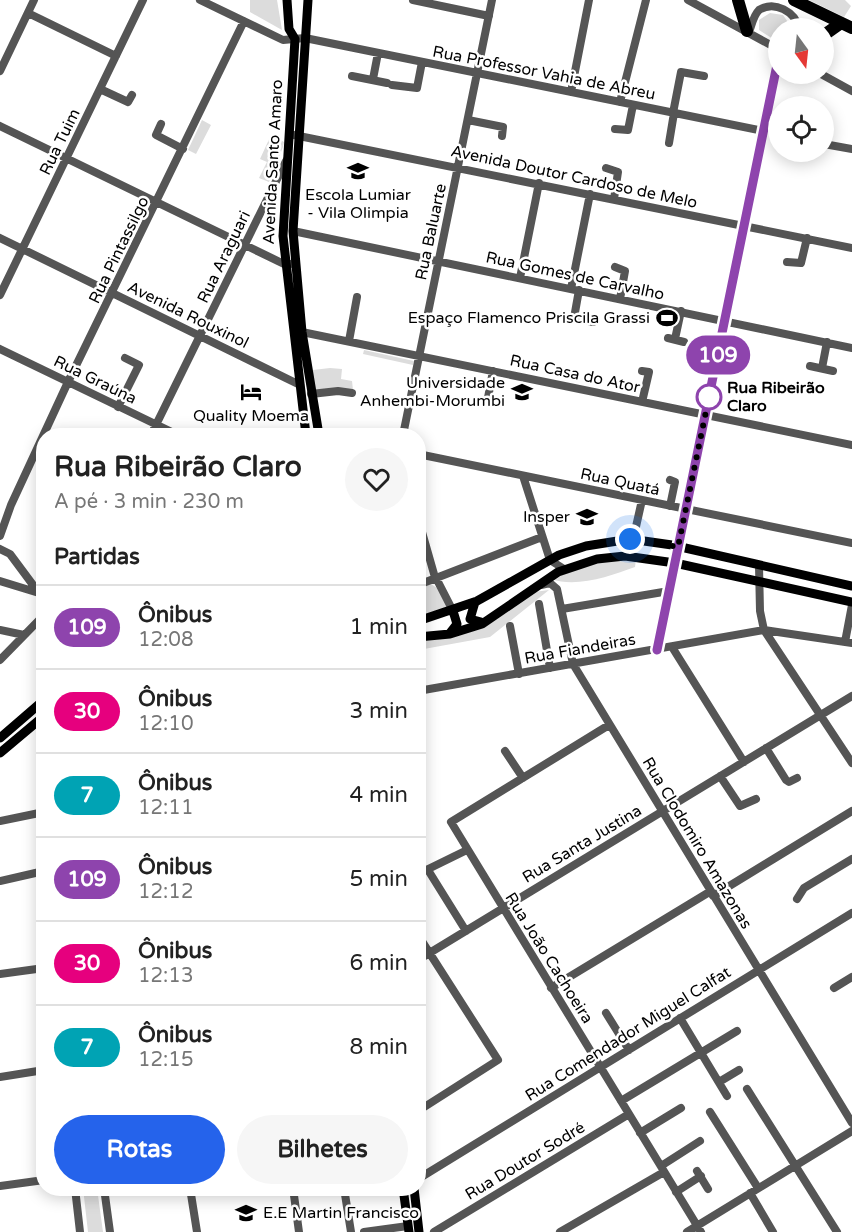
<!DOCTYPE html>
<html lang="pt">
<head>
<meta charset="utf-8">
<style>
  :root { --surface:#fff; --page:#f6f6f6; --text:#222; --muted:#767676; --line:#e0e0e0; --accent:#2563eb }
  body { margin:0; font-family:"Varela Round",sans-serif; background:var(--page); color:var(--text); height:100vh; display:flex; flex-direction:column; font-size:22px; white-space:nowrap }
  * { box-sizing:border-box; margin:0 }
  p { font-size:20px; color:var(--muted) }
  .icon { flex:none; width:33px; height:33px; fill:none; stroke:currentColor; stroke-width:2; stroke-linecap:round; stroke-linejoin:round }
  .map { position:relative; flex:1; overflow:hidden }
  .details { position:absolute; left:36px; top:428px; width:390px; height:768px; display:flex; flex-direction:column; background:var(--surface); border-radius:24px; box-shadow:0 3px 15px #0003 }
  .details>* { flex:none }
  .badge { padding:0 12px; border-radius:20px; font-size:21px; line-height:39px }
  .needle { width:39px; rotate:165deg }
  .controls { position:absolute; left:768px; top:18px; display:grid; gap:12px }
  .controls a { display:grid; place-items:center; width:66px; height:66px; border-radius:50%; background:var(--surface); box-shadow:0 3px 15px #0003; font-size:30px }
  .you { position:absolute; width:30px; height:30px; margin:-15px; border:4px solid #fff; border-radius:50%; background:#1a73e8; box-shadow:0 0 0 9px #1a73e833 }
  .map>.badge { position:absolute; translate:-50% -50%; box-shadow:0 0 0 3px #fff }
  h2 { padding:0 18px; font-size:22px; line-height:54px }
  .round { display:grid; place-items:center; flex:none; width:63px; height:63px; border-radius:32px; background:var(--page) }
  .headline { display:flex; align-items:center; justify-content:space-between; height:102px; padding:0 18px }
  h1 { font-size:28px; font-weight:700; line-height:45px }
  .cta { display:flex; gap:12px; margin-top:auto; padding:12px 18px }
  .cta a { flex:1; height:69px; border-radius:36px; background:var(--accent); color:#fff; font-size:24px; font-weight:700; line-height:69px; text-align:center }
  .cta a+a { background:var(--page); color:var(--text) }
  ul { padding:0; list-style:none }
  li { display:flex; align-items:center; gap:18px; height:84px; padding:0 18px; border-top:2px solid var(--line) }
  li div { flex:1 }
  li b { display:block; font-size:22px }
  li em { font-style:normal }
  li .badge { min-width:66px; font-weight:700; text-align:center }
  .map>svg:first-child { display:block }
  .green { fill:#dcdcdc }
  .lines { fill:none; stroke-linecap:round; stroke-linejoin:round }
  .minor { stroke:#555; stroke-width:8 }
  .major { stroke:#000; stroke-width:9 }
  .highway { stroke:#000; stroke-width:12 }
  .line-casing { stroke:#fff; stroke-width:14 }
  .line { stroke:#8e44ad; stroke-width:9 }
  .walk { stroke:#000; stroke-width:6; stroke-dasharray:0 10.8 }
  .stop-dot { fill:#fff; stroke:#8e44ad; stroke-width:3 }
  .labels { text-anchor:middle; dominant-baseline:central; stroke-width:5; stroke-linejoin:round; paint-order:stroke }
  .street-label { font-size:16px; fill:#000; stroke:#fff }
  .poi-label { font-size:16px; fill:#000; stroke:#fff; text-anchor:end }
  .stop-label { font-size:16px; font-weight:bold; fill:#000; stroke:#fff; text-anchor:start }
</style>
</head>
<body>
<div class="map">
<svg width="852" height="1232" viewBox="0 0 852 1232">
  <rect width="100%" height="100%" fill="#fff"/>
  <path class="green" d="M250,0H277L282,30L250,12Z
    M809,0H845L851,6L844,17Z
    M770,13L783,15L792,28H778V42L759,30V20Z
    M202,120L211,125L196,154L188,150Z
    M271,135L284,142L283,147L269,182L259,178L267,162L260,159Z
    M364,350L414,361L413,365L363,354Z
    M330,368L342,369L341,379L352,381L353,390L313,392V370Z
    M636,559L635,567C610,576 577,588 551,579L599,561Z
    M431,584L437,588L449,609L419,618V588Z
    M549,590L490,637L424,649L419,647L418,641L451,638L534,592Z
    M83,1188H97L103,1232H88Z"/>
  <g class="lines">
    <path class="minor" d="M200,0L283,40L305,38L778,134
      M413,0L489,16
      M688,0L778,49
      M28,13L116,56
      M749,32C752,25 753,16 759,10C775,0 795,12 799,28
      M0,71L34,0
      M821,74L852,91
      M352,76L387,83
      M373,79L378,53
      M392,85L417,88L422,62
      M100,89L128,102L132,95
      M571,92L589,0
      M620,102L646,0
      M673,113L681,72L704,76
      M468,120L503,127L502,136
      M161,124L156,135L183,149
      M0,126L286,265L290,264
      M615,129L628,130L633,105
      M294,135L852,248
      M669,143L674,113
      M824,144L852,149
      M606,168L618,172L614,199
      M293,231L852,348
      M0,238L300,385
      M787,262L801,263L807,238
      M615,267L625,271L620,299
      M520,278L539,183
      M571,289L590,194
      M579,290L574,318L593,322
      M0,295L143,0
      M297,331L852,445
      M668,338L684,342
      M675,339L681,311
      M349,341L357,297
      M0,349L178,435
      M810,366L833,371
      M822,368L827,342
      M642,371L649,372L642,402
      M311,394L338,391L352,393
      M480,403H487L493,371
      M118,407L139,365L125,358
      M151,435L286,161
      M403,435L492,0
      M418,454L852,543
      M523,476L550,560L564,569
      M670,506L675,482L670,480
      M418,518L434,574L453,611
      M0,536L11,505L68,382L244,21
      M633,540L642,500
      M0,549L10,554L39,593
      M759,566L760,611L764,630L852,763
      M0,581L39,593
      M418,585L542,537
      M541,585L550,583L557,589L573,664L852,1123
      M539,604L550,668
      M562,609L669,591
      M510,626L519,674
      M0,630L24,635
      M845,642L852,605
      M672,647L744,762
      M657,650L778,60
      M0,660L44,615
      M418,691L764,630L852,643
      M609,725L451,822L701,1232
      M766,748L786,780L789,782L797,778
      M505,751L523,778
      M720,776L740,806L756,799
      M0,821L44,812
      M428,870L466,931
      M418,874L467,850
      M0,881L44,871
      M713,896L852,811
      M797,899L804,888L852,859
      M418,935L498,1060L418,1111
      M418,960L852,696
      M0,974L44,968
      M551,988L711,891
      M834,988L852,977
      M606,1013L629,1050
      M680,1018L727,1096
      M0,1077L44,1070
      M719,1082L739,1070
      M747,1089L837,1232
      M621,1101L737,1031
      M710,1112L758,1188
      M640,1133L681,1108
      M661,1166L700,1141
      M697,1171L708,1189
      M418,1179L852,913
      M0,1186L44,1180
      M75,1188L80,1232
      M104,1188L110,1232
      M190,1188L197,1232
      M293,1188L299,1232
      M344,1188L351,1232
      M676,1192L701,1176
      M750,1193L773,1232
      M364,1232L408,1226
      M434,1232L629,1114
      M560,1232L664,1172
      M687,1232L852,1131"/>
    <path class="major" d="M287,0L289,29L295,39L283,236L306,435
      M308,0L293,231L302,332L319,435
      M475,602L470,619L481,622
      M418,621L477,601L559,555L586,546L630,539L672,545L852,586
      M450,633L457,624L453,611
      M418,637L450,634L482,624L558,572L597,559L625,556L675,563L852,602
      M0,738L44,700
      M0,753L44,716
      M403,1188L409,1232
      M414,1188L419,1232"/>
    <path class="highway" d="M738,0L747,31
      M794,0L852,28
      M824,35L841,23"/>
  </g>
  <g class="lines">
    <defs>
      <path id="line" d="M657,650L778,60"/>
    </defs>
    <use href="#line" class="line-casing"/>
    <use href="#line" class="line"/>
    <path class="walk" d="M630,539L678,547L709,397"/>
  </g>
  <defs>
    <symbol id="school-bare" viewBox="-9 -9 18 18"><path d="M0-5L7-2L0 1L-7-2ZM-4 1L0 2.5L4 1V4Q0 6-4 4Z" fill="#000" stroke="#fff" stroke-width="2.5" paint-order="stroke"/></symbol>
    <symbol id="stadium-bare" viewBox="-9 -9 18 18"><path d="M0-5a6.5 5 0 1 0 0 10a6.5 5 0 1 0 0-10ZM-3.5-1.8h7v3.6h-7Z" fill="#000" stroke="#fff" stroke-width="2.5" paint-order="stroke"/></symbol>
    <symbol id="hotel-bare" viewBox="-9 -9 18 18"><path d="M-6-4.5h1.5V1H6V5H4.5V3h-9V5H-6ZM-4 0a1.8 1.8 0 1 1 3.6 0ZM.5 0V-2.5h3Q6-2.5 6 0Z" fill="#000" stroke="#fff" stroke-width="2.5" paint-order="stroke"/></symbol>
    <symbol id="university-bare" viewBox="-9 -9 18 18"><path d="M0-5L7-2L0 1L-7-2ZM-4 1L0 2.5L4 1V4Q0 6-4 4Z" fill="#000" stroke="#fff" stroke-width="2.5" paint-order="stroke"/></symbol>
  </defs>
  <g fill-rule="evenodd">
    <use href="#school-bare" x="343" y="156" width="30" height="30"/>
    <use href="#stadium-bare" x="652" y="303" width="30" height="30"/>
    <use href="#hotel-bare" x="236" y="377" width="30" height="30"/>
    <use href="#university-bare" x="507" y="377" width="30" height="30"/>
    <use href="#university-bare" x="572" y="502" width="30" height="30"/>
    <use href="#school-bare" x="231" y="1198" width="30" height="30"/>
  </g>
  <circle class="stop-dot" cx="709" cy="397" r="12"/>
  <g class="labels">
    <g class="street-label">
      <text transform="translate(544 73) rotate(11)">Rua Professor Vahia de Abreu</text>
      <text transform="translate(60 142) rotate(-64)">Rua Tuim</text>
      <text transform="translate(273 162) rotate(-87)">Avenida Santo Amaro</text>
      <text transform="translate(574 177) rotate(12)">Avenida Doutor Cardoso de Melo</text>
      <text transform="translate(431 232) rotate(-78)">Rua Baluarte</text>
      <text transform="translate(119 250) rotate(-64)">Rua Pintassilgo</text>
      <text transform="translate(224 257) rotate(-64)">Rua Araguari</text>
      <text transform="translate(575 276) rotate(12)">Rua Gomes de Carvalho</text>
      <text transform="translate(188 315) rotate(26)">Avenida Rouxinol</text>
      <text transform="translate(575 374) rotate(12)">Rua Casa do Ator</text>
      <text transform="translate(95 380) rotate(26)">Rua Graúna</text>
      <text transform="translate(620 482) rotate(12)">Rua Quatá</text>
      <text transform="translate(580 649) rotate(-10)">Rua Fiandeiras</text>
      <text transform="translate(697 843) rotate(59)">Rua Clodomiro Amazonas</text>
      <text transform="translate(582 844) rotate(-31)">Rua Santa Justina</text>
      <text transform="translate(549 958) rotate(58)">Rua João Cachoeira</text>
      <text transform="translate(628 1034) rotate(-32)">Rua Comendador Miguel Calfat</text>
      <text transform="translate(525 1161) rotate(-31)">Rua Doutor Sodré</text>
    </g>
    <g class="poi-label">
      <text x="358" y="195" text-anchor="middle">Escola Lumiar<tspan x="358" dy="18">- Vila Olimpia</tspan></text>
      <text x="650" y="318">Espaço Flamenco Priscila Grassi</text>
      <text x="505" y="383">Universidade<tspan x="505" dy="18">Anhembi-Morumbi</tspan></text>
      <text x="251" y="416" text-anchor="middle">Quality Moema</text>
      <text x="570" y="517">Insper</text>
      <text x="263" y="1213" text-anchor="start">E.E Martin Francisco</text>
    </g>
    <g class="stop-label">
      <text x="727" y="388">Rua Ribeirão<tspan x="727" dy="18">Claro</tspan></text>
    </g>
  </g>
</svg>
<div class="controls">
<a><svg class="needle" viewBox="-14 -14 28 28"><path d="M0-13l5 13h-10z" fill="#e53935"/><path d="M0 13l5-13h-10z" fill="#767676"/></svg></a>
<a><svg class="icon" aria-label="locate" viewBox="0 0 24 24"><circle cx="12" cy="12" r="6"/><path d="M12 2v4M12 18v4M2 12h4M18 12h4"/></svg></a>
</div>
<div class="you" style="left:630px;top:539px"></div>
<b class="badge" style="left:718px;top:355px;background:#8e44ad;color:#fff">109</b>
<section class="details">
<div class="headline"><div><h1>Rua Ribeirão Claro</h1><p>A pé · 3 min · 230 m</p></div><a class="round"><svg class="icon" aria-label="heart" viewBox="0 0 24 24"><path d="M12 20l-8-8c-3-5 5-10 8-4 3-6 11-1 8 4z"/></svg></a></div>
<h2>Partidas</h2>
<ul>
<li><span class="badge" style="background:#8e44ad;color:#fff">109</span><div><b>Ônibus</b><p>12:08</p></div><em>1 min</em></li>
<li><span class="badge" style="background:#e6007e;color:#fff">30</span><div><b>Ônibus</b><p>12:10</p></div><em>3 min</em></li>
<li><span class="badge" style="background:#00a3b4;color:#fff">7</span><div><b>Ônibus</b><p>12:11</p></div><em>4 min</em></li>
<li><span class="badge" style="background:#8e44ad;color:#fff">109</span><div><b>Ônibus</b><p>12:12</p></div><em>5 min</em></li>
<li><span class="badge" style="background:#e6007e;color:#fff">30</span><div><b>Ônibus</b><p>12:13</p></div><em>6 min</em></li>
<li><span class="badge" style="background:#00a3b4;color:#fff">7</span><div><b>Ônibus</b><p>12:15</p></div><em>8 min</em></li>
</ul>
<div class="cta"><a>Rotas</a><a>Bilhetes</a></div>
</section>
</div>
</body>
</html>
